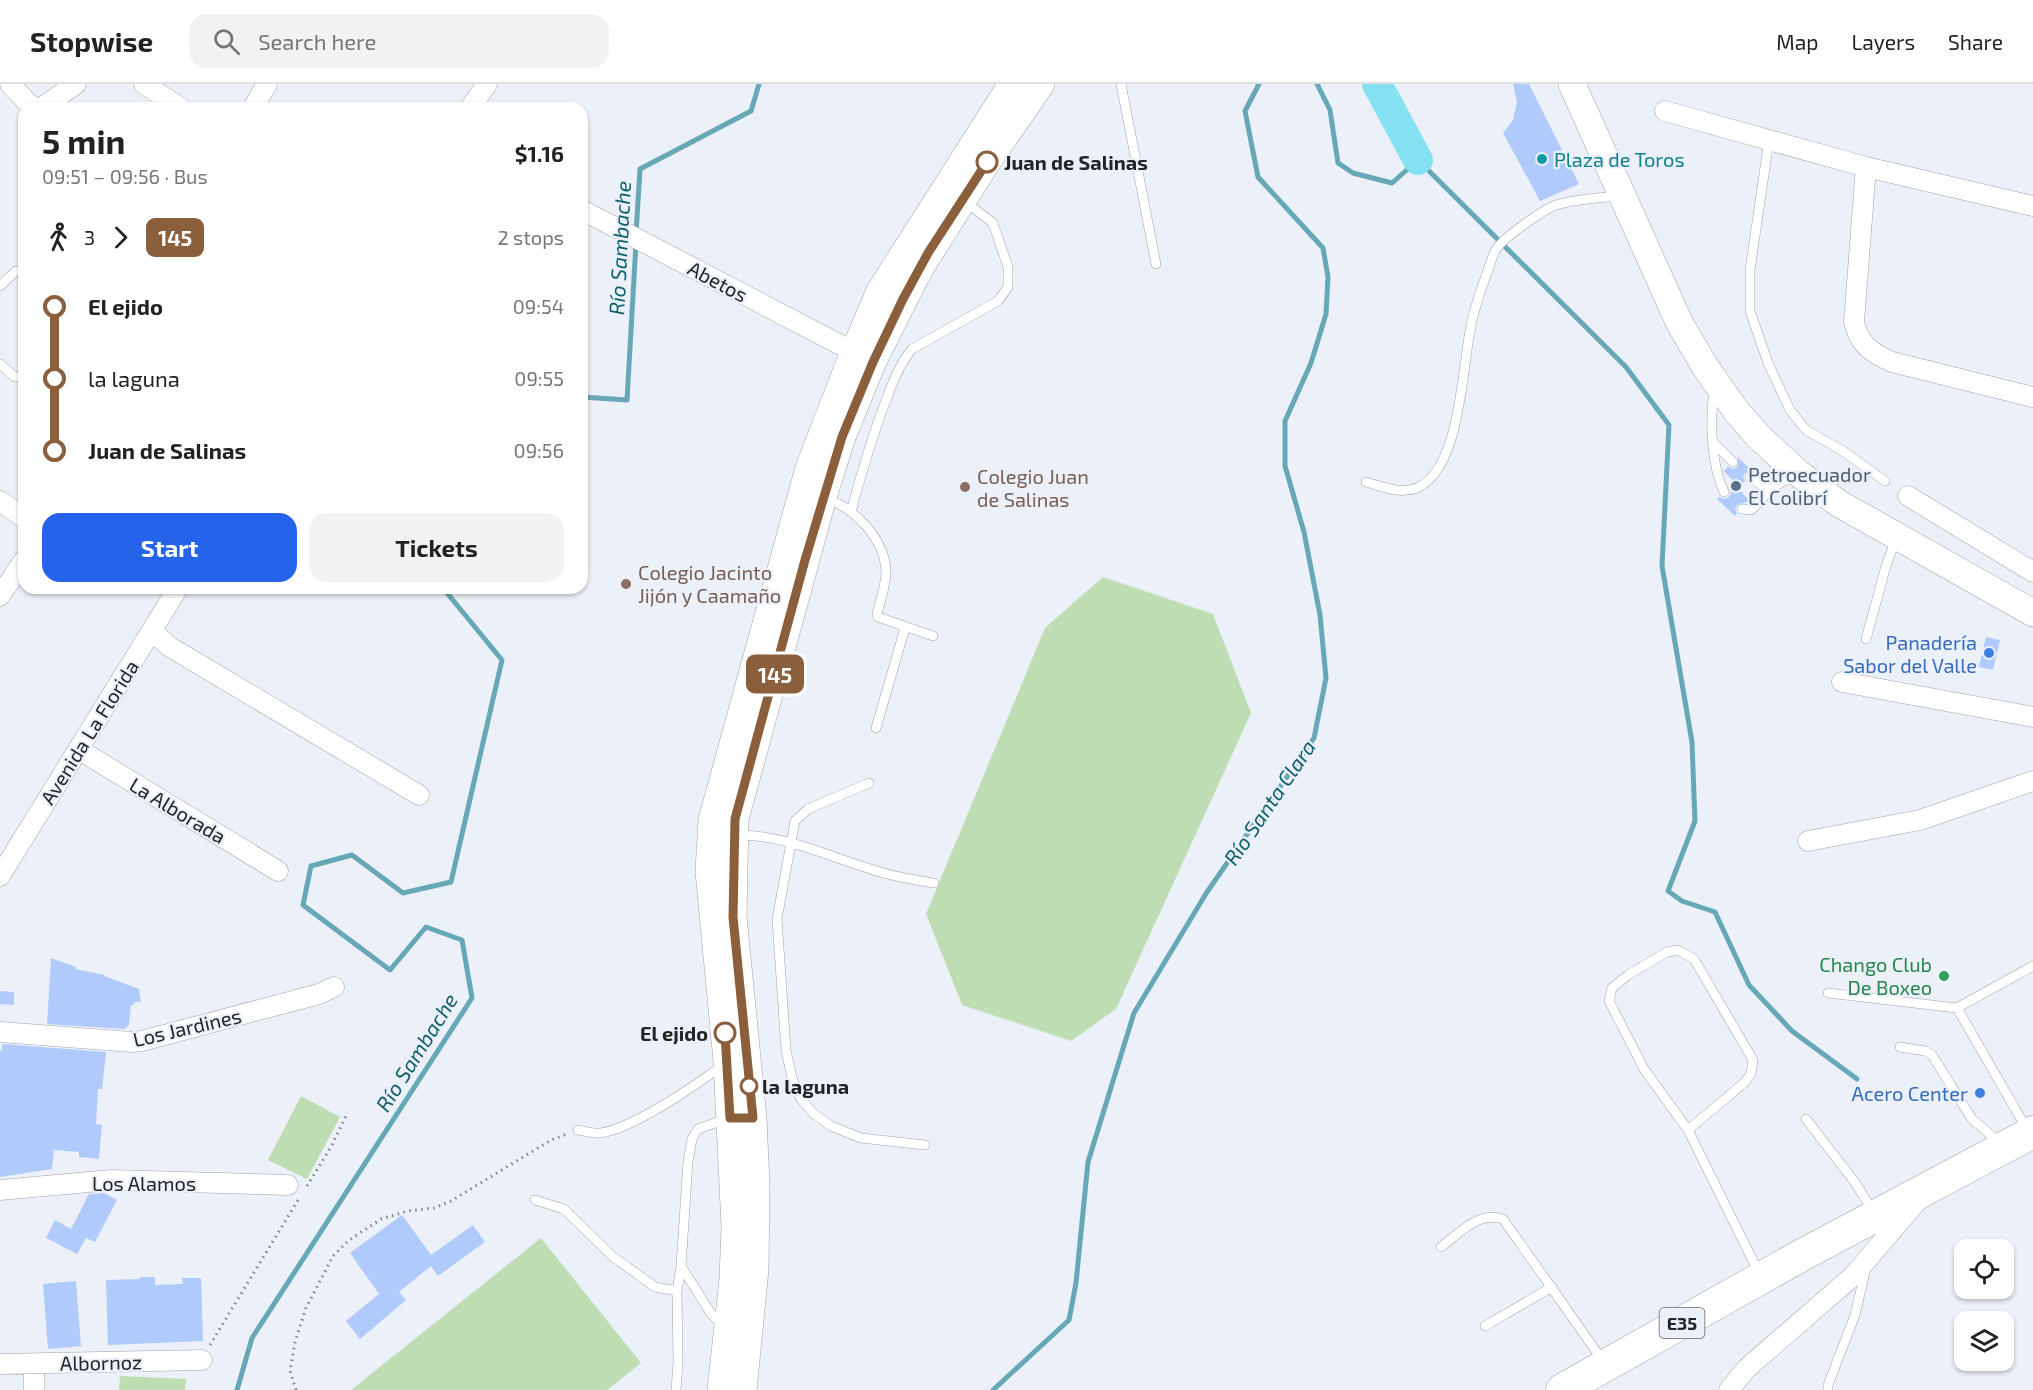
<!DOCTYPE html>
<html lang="en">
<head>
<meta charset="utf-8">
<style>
  :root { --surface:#fff; --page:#f2f2f2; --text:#222; --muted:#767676; --line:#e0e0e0; --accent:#2563eb }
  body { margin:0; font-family:"Exo 2",sans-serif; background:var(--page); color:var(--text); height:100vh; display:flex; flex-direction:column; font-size:22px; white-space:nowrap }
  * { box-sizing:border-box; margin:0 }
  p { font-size:20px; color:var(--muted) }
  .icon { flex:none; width:33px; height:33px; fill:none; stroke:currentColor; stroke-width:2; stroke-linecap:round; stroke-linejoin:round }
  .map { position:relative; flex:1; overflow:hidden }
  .details { position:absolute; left:18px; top:18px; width:570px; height:492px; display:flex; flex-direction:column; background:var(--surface); border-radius:18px; box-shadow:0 2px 4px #0004 }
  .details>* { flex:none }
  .badge { padding:0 12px; border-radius:9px; font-size:21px; line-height:39px }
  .controls { position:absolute; left:1954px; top:1155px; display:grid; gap:12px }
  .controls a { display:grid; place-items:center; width:60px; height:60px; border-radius:12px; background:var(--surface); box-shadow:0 2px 4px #0004; font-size:30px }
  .map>.badge { position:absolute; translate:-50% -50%; box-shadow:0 0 0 3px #fff }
  .legs { display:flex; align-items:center; gap:9px; height:66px; padding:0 24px; font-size:20px }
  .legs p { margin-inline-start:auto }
  .overview { display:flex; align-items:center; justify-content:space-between; height:102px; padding:0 24px }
  h1 { font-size:33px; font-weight:700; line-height:45px }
  .action { display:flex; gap:12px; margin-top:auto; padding:12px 24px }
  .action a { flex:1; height:69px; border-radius:18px; background:var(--accent); color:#fff; font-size:24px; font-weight:700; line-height:69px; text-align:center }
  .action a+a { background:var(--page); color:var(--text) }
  ul { padding:0 24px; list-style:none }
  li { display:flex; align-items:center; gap:21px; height:72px; font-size:22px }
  li i { display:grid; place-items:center; width:9px; height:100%; margin:0 8px; background:currentColor }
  li i::after { content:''; width:15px; height:15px; margin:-8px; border:4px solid; border-radius:50%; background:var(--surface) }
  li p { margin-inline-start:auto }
  li:first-child i { background:linear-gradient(#0000 50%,currentColor 0) }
  li:last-child i { background:linear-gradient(currentColor 50%,#0000 0) }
  header { display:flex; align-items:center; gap:36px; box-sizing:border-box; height:84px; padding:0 30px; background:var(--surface); border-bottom:2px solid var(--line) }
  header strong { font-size:28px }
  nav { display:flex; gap:33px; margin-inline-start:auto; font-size:21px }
  .search { width:420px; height:54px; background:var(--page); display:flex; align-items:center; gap:15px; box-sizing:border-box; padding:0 21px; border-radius:18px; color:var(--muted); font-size:22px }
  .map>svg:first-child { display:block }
  .green { fill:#bfddb3 }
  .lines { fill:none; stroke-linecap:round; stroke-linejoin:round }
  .stream { stroke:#66a8b5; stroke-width:5 }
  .river { stroke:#83e1f2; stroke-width:30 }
  .building { fill:#b0cbfb }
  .service-casing { stroke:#9ea3aa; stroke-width:10 }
  .minor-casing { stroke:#9ea3aa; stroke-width:21 }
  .secondary-casing { stroke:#9ea3aa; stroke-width:28 }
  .trunk-casing { stroke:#9ea3aa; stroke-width:33 }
  .path { stroke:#818489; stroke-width:3; stroke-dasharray:1.5 4.5; stroke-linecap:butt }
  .service { stroke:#fff; stroke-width:9 }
  .minor { stroke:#fff; stroke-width:20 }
  .secondary { stroke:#fff; stroke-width:27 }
  .trunk { stroke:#fff; stroke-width:32 }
  .line-1-casing { stroke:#fff; stroke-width:14 }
  .line-1 { stroke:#8b5e3c; stroke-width:9 }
  .culture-dot { fill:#0f9aa8; stroke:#ecf0f8; stroke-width:2 }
  .stop-1-dot { fill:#fff; stroke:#8b5e3c; stroke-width:3 }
  .service-dot { fill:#5c6f8a; stroke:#ecf0f8; stroke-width:2 }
  .education-dot { fill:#8d6e63; stroke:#ecf0f8; stroke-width:2 }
  .shop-dot { fill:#3f7fe0; stroke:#ecf0f8; stroke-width:2 }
  .leisure-dot { fill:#2e9e5b; stroke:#ecf0f8; stroke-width:2 }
  .labels { text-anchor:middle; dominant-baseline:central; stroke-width:4.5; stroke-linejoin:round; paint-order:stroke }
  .shield { fill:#ecf0f8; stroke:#5f6165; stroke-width:1.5 }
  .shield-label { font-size:18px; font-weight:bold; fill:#222426 }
  .culture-label { font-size:20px; fill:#0d838f; stroke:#ecf0f8; text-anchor:start }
  .stop-label { font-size:20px; font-weight:bold; fill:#222426; stroke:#ecf0f8; text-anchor:start }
  .street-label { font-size:20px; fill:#222426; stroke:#ecf0f8 }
  .service-label { font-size:20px; fill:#4e5e75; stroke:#ecf0f8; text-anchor:start }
  .education-label { font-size:20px; fill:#785e54; stroke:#ecf0f8; text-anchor:start }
  .shop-label { font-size:20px; fill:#366cbe; stroke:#ecf0f8; text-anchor:end }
  .leisure-label { font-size:20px; fill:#27864d; stroke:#ecf0f8; text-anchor:end }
  .water-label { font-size:21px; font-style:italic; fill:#0f606c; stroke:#ecf0f8 }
</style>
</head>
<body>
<header>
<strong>Stopwise</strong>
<div class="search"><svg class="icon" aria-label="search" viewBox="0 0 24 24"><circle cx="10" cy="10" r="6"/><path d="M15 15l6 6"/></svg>Search here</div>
<nav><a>Map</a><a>Layers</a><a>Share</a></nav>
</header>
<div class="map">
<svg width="2033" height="1306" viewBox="0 0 2033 1306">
  <rect width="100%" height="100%" fill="#ecf0f8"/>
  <path class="green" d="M1103,493L1213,530L1251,629L1116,925L1071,957L962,921L926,830L1045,544Z
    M301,1012L340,1033L307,1095L268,1076Z
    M541,1154L641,1279L607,1306H351Z
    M120,1292L186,1295L185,1306H119Z"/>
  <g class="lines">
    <path class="stream" d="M1317,0L1330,26L1338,79L1353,89L1392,99L1418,76L1626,283L1669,341L1662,482L1692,658L1695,737L1668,807L1682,817L1715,828L1749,901L1792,947L1857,995
      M636,150L640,85L751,27L759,0
      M582,313L627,316L636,159
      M237,1306L252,1254L472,914L462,856L426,843L390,886L303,821L311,782L352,771L403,809L451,798L502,576L443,504
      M993,1306L1069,1236L1076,1199L1088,1078L1134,929L1207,808L1314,654L1326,594L1320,531L1304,448L1285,382V337L1311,279L1326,230L1328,193L1323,164L1258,93L1245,27L1259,0"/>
    <path class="river" d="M1377,0L1418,76"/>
  </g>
  <path class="building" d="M1513,0H1529L1579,100L1540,117L1503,49L1513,36L1517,18Z
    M1738,373L1752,387L1745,389L1743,393L1745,397L1739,403L1724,387L1728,383L1734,385L1738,382Z
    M1733,400L1750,417L1737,421L1735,425L1737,429L1735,432L1717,415L1720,413L1724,415L1729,413L1731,409L1729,403Z
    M1986,553L2000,556L1993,586L1979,583Z
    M51,874L76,883V885L105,891L104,892L139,905L141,918H134V921H131L129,941L124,945L47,940Z
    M0,907L14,908V921L0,920Z
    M2,960L106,968L102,1005H98L96,1040L102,1041L99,1075L79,1073V1068L54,1066L52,1085L0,1093V966H2Z
    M104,1109L117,1116L95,1158L86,1154L77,1170L46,1154L55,1136L71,1145L89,1110Z
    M402,1131L431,1171L473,1141L485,1158L438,1192L431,1182L399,1208L406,1216L360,1255L346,1237L379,1210L350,1169Z
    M140,1193H155V1201L183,1200L182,1194H201L203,1257L108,1261L106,1196L140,1195Z
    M76,1197L81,1262L48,1265L43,1200Z"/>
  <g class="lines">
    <defs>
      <path id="service" d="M1121,0L1156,180
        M1769,56L1750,186V227L1768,279L1790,326L1806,346L1843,367L1885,397
        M0,202L16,187
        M0,280L15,293L24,291
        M1714,304C1710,339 1710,376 1724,408
        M1713,358L1733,378
        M1750,393L1768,406
        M1366,398C1383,403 1402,411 1419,403C1461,382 1462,282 1471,242C1474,224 1481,206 1487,189C1490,181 1492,171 1497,164C1505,153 1547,122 1560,120C1579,115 1599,114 1619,112
        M825,414C855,424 885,455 886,488C886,501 880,517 877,530L878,533L933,552
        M1742,425L1751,426L1761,417L1768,406L1794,391
        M851,428C861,391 871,355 885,319C892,300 899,281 912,265L998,217L1008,203V183L993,139L964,117
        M1866,555L1886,482L1896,455
        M876,644L905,544
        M869,699L808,725L795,737L777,835L786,966L792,994L801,1015L813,1029L831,1042L861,1054L925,1061
        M736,751C786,750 836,776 884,789C900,794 917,796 934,799
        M1828,909L1957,924L2033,882
        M1957,924L2028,1047
        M1900,963L1925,967L1932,971L1972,1035L1999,1058
        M1806,1035L1854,1097L1873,1127
        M578,1046C585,1047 594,1050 601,1049C634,1044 696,1001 723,981
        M1688,1046L1744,999L1751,990L1753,976L1694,875L1678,866L1667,868L1628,891L1612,904L1609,917L1644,985L1688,1046L1759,1189
        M535,1116L564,1125L612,1172L655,1203L677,1207
        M1441,1163C1459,1149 1479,1127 1503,1135L1603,1277
        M681,1182L710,1228L722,1242
        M1485,1242L1552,1203
        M676,1306L678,1278L677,1207L681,1182L688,1078L692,1055L698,1045L726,1035
        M1828,1306V1301L1855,1231L1866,1184"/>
      <path id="minor" d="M10,0L33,24
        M144,0L181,24
        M41,24L76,0
        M253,24L267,0
        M470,24L487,0
        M1665,27L1866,83L2033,122
        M1866,83L1854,238C1859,261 1872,269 1892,278L2033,313
        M582,126L854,268
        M1908,412L2033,488
        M0,417L24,434
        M0,512L24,476
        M152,547L170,563L419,711
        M1842,598L2033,633
        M78,665L278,787
        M1808,757L1920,736L2033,697
        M0,792L178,504
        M0,948L132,958L142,957L319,910L334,903
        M0,1106L111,1096L288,1101
        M0,1280L202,1276
        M34,1280V1306
        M1729,1306L1746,1285L1853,1192L1919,1115"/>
      <path id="secondary" d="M1572,0L1680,240L1706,284L1737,328L1758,352L1798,389L1838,419L2033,529
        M721,1306L733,1196L735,1142L727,977L709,787L712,736L809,384L854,268L880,207L1012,0
        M743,1306L755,1185L756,1101L753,1034L733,833L735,735L823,413L842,353L873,277L920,184L987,78L1041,0"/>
      <path id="trunk" d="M1562,1306L1802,1171L2033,1048"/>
    </defs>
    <use href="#service" class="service-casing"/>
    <use href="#minor" class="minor-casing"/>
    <use href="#secondary" class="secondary-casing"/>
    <use href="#trunk" class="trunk-casing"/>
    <path class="path" d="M307,1102L331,1063L346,1032
      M210,1261L298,1116
      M296,1306L290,1287L295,1258L306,1224L333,1172L348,1157L381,1135L408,1127L434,1124L451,1117L551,1056L567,1050"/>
    <use href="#service" class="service"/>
    <use href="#minor" class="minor"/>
    <use href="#secondary" class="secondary"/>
    <use href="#trunk" class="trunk"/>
  </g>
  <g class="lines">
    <defs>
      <path id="line-1" d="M725,949L730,1034H753L733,833L735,735L805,476L842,353L873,278L903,215L928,169L987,78"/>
    </defs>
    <use href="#line-1" class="line-1-casing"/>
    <use href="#line-1" class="line-1"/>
  </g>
  <circle class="culture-dot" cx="1542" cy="75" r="6"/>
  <g class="stop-1-dot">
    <circle cx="987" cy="78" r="10"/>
    <circle cx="725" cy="949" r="10"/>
    <circle cx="749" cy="1002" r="8"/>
  </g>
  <circle class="service-dot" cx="1736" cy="402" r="6"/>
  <g class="education-dot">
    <circle cx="965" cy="403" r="6"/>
    <circle cx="626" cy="500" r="6"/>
  </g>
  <g class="shop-dot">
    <circle cx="1989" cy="569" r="6"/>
    <circle cx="1980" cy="1009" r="6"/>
  </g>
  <circle class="leisure-dot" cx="1944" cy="892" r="6"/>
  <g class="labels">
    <rect class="shield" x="1659.5" y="1224" width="45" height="30" rx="4.5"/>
    <g class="shield-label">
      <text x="1682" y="1239">E35</text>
    </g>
    <g class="culture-label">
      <text x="1554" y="75">Plaza de Toros</text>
    </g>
    <g class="stop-label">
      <text x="1004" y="78">Juan de Salinas</text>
      <text x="708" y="949" text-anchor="end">El ejido</text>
      <text x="762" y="1002">la laguna</text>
    </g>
    <g class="street-label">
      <text transform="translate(718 197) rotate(28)">Abetos</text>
      <text transform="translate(89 648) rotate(-58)">Avenida La Florida</text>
      <text transform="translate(178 726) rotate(31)">La Alborada</text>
      <text transform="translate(187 943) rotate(-13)">Los Jardines</text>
      <text x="144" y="1099">Los Alamos</text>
      <text transform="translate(101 1278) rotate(-1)">Albornoz</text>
    </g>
    <g class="service-label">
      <text x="1748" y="390">Petroecuador<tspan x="1748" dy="23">El Colibrí</tspan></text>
    </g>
    <g class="education-label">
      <text x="977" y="392">Colegio Juan<tspan x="977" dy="23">de Salinas</tspan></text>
      <text x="638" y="488">Colegio Jacinto<tspan x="638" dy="23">Jijón y Caamaño</tspan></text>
    </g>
    <g class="shop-label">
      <text x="1977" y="558">Panadería<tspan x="1977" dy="23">Sabor del Valle</tspan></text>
      <text x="1968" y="1009">Acero Center</text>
    </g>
    <g class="leisure-label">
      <text x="1932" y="880">Chango Club<tspan x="1932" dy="23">De Boxeo</tspan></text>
    </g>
    <g class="water-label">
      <text transform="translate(619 164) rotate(-87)">Río Sambache</text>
      <text transform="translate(1269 718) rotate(-56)">Río Santa Clara</text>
      <text transform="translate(416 968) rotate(-58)">Río Sambache</text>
    </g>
  </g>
</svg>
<div class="controls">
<a><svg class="icon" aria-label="locate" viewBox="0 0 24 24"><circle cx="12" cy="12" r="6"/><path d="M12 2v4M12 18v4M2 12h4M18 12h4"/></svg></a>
<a><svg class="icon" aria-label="layers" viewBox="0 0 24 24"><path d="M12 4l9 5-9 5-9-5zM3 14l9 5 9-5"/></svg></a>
</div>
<b class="badge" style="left:775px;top:590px;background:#8b5e3c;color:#fff">145</b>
<section class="details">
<div class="overview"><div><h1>5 min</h1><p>09:51 – 09:56 · Bus</p></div><b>$1.16</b></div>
<div class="legs"><svg class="icon" aria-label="walk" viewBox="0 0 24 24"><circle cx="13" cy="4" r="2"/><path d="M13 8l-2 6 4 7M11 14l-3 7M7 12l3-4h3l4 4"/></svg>3<svg class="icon" aria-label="forward" viewBox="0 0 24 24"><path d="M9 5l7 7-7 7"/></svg><b class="badge" style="background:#8b5e3c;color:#fff">145</b><p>2 stops</p></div>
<ul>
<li><i style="color:#8b5e3c"></i><b>El ejido</b><p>09:54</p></li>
<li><i style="color:#8b5e3c"></i><span>la laguna</span><p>09:55</p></li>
<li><i style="color:#8b5e3c"></i><b>Juan de Salinas</b><p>09:56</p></li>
</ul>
<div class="action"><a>Start</a><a>Tickets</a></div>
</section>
</div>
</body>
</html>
